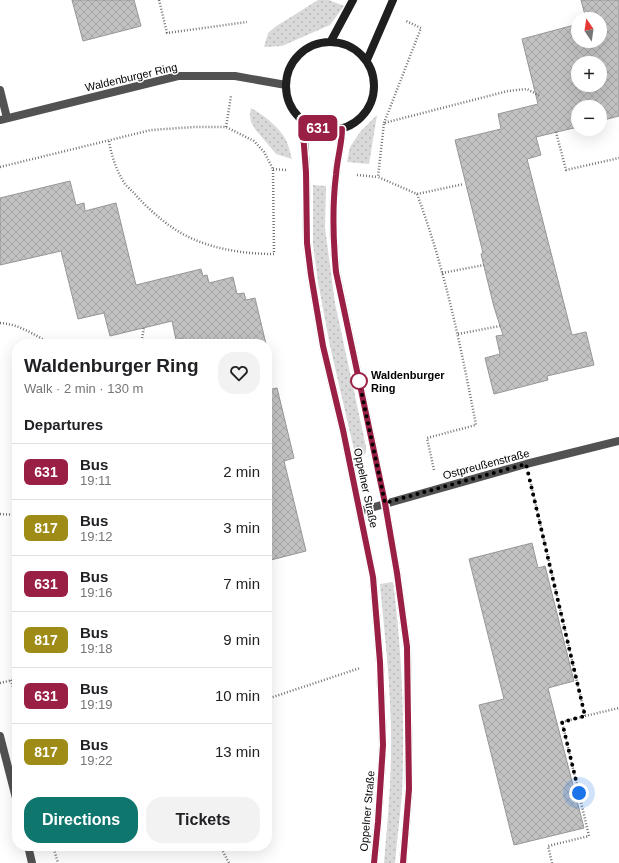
<!DOCTYPE html>
<html lang="en">
<head>
<meta charset="utf-8">
<style>
  :root { --surface:#fff; --page:#f2f2f2; --text:#202124; --muted:#757577; --line:#e0e0e0; --accent:#0f766e }
  body { margin:0; font-family:Helvetica,sans-serif; background:var(--page); color:var(--text); height:100vh; display:flex; flex-direction:column; font-size:15px; white-space:nowrap }
  * { box-sizing:border-box; margin:0 }
  p { font-size:13px; color:var(--muted) }
  .icon { flex:none; width:22px; height:22px; fill:none; stroke:currentColor; stroke-width:2; stroke-linecap:round; stroke-linejoin:round }
  .map { position:relative; flex:1; overflow:hidden }
  .drawer { position:absolute; left:12px; top:339px; width:260px; height:512px; display:flex; flex-direction:column; background:var(--surface); border-radius:16px; box-shadow:0 4px 16px #0002 }
  .drawer>* { flex:none }
  .badge { padding:0 8px; border-radius:6px; font-size:14px; line-height:26px }
  .needle { width:26px; rotate:347deg }
  .buttons { position:absolute; left:571px; top:12px; display:grid; gap:8px }
  .buttons a { display:grid; place-items:center; width:36px; height:36px; border-radius:50%; background:var(--surface); box-shadow:0 4px 16px #0002; font-size:20px }
  .you { position:absolute; width:20px; height:20px; margin:-10px; border:3px solid #fff; border-radius:50%; background:#1a73e8; box-shadow:0 0 0 6px #1a73e833 }
  .map>.badge { position:absolute; translate:-50% -50%; box-shadow:0 0 0 2px #fff }
  h2 { padding:0 12px; font-size:15px; line-height:36px }
  .round { display:grid; place-items:center; flex:none; width:42px; height:42px; border-radius:16px; background:var(--page) }
  .overview { display:flex; align-items:center; justify-content:space-between; height:68px; padding:0 12px }
  h1 { font-size:19px; font-weight:700; line-height:30px }
  .button { display:flex; gap:8px; margin-top:auto; padding:8px 12px }
  .button a { flex:1; height:46px; border-radius:16px; background:var(--accent); color:#fff; font-size:16px; font-weight:700; line-height:46px; text-align:center }
  .button a+a { background:var(--page); color:var(--text) }
  ul { padding:0; list-style:none }
  li { display:flex; align-items:center; gap:12px; height:56px; padding:0 12px; border-top:1px solid var(--line) }
  li div { flex:1 }
  li b { display:block; font-size:15px }
  li em { font-style:normal }
  li .badge { min-width:44px; font-weight:700; text-align:center }
  .map>svg:first-child { display:block }
  .grass { fill:url(#grass-dots) }
  .building { fill:url(#building-cross-hatch); stroke:#969696; fill-rule:evenodd }
  .lines { fill:none; stroke-linecap:round; stroke-linejoin:round }
  .path { stroke:#747474; stroke-width:2.5; stroke-dasharray:1 2; stroke-linecap:butt }
  .lane { stroke:#525252; stroke-width:8 }
  .street { stroke:#525252; stroke-width:8 }
  .secondary { stroke:#1f1f1f; stroke-width:8 }
  .line-casing { stroke:#fff; stroke-width:9 }
  .line { stroke:#991f44; stroke-width:6 }
  .walk { stroke:#000; stroke-width:4; stroke-dasharray:0 7.2 }
  .stop-dot { fill:#fff; stroke:#991f44; stroke-width:2 }
  .labels { text-anchor:middle; dominant-baseline:central; stroke-width:3; stroke-linejoin:round; paint-order:stroke }
  .street-label { font-size:11px; fill:#000; stroke:#fff }
  .stop-label { font-size:11px; font-weight:bold; fill:#000; stroke:#fff; text-anchor:start }
</style>
</head>
<body>
<div class="map">
<svg width="619" height="863" viewBox="0 0 619 863">
  <defs>
    <pattern id="grass-dots" width="8" height="8" patternUnits="userSpaceOnUse"><rect width="8" height="8" fill="#d9d9d9"/><path d="M2 2h.1M6 6h.1" fill="none" stroke="#b8b8b8" stroke-width="1.8" stroke-linecap="round"/></pattern>
    <pattern id="building-cross-hatch" width="8" height="8" patternUnits="userSpaceOnUse"><rect width="8" height="8" fill="#c2c2c2"/><path d="M0 0l8 8M0 8l8-8" fill="none" stroke="#a5a5a5"/></pattern>
  </defs>
  <rect width="100%" height="100%" fill="#fff"/>
  <path class="grass" d="M318,0H329L344,6L330,25L282,46L264,47L268,33L275,27Z
    M251,108C265,116 278,126 286,140C289,146 290,153 292,159L276,154L255,129L251,122L250,115Z
    M377,115L369,164L347,162L350,147L360,132Z
    M313,185L326,186L325,228L335,303L366,447V452L364,455L358,456L355,454L330,346L318,282L313,244Z
    M393,582C402,651 405,723 402,793C400,816 397,840 395,863H384C387,826 391,788 391,751C392,695 385,639 380,584Z"/>
  <path class="building" d="M72,0H134L141,26L83,41Z
    M581,0H619V116L600,121V107H578V127L536,137L541,155L527,159L572,335L586,332L594,365L547,376L548,380L494,394L485,358L500,354L496,336L503,335L494,307L481,254L483,253L455,140L501,129L498,114L538,104L522,39L578,24V41H600V19H586ZM578,63H600V85H578Z
    M70,181L76,205L84,203L85,211L116,203L136,285L201,269L203,276L207,275L209,283L233,277L237,294L244,293L246,300L255,298L266,344H185L183,338L176,340L172,321L110,336L104,313L78,319L61,251L0,265V198Z
    M277,388L294,458L284,461L306,551L267,561V390Z
    M532,543L538,568L545,566L574,681L548,688L584,828L514,845L479,705L504,699L469,559Z"/>
  <g class="lines">
    <path class="path" d="M159,0L167,33L247,22
      M384,123L421,28L406,21
      M226,127L231,96
      M556,132L566,170L619,158
      M0,167L151,130L194,127H226L254,141L264,152L273,169L274,254C247,254 218,250 193,239C170,229 150,211 133,192C130,189 125,185 123,181C116,169 111,154 109,141
      M273,169L286,170
      M357,175L378,177
      M417,194L464,184
      M442,273L484,265
      M0,323C19,324 35,335 51,344
      M458,334L500,326
      M141,344L144,327
      M434,470L427,438L476,425C461,347 445,269 417,194L378,177L384,123L508,91L527,89L540,96
      M531,484L585,716L562,722L589,836L548,846L552,863
      M0,514L17,515
      M11,680L17,704
      M0,683L17,679
      M267,699L360,668
      M585,716L619,708
      M53,846L58,863
      M220,846L229,863"/>
    <path class="lane" d="M0,90L7,118"/>
    <path class="street" d="M0,120L178,76H235L286,85
      M360,511L526,464L619,441
      M0,736L17,802
      M28,846L32,863"/>
    <path class="secondary" d="M331,41L353,0
      M286 86a44 44 0 1 1 88 0a44 44 0 1 1-88 0Z
      M367,60L393,0
      M303,120L306,171L307,243L311,275L323,346L343,430L373,577L380,662L383,745L378,822L374,863
      M342,129C342,144 337,159 336,175C332,207 333,239 336,271L385,503L397,573L407,647L409,789L403,863"/>
  </g>
  <g class="lines">
    <defs>
      <path id="line" d="M374,863L378,822L383,745L380,662L373,577L343,430L323,346L311,275L307,243L306,172L302,120C317,129 325,131 342,129C342,144 337,159 336,175C332,207 333,239 336,272L385,503L397,573L407,647L409,789L403,863"/>
    </defs>
    <use href="#line" class="line-casing"/>
    <use href="#line" class="line"/>
    <path class="walk" d="M359,381L385,503L526,464L585,716L562,722L579,793"/>
  </g>
  <circle class="stop-dot" cx="359" cy="381" r="8"/>
  <g class="labels">
    <g class="street-label">
      <text transform="translate(131 77) rotate(-13)">Waldenburger Ring</text>
      <text transform="translate(486 464) rotate(-15)">Ostpreußenstraße</text>
      <text transform="translate(366 488) rotate(78)">Oppelner Straße</text>
      <text transform="translate(367 811) rotate(-85)">Oppelner Straße</text>
    </g>
    <g class="stop-label">
      <text x="371" y="375">Waldenburger<tspan x="371" dy="13">Ring</tspan></text>
    </g>
  </g>
</svg>
<div class="buttons">
<a><svg class="needle" viewBox="-14 -14 28 28"><path d="M0-13l5 13h-10z" fill="#e53935"/><path d="M0 13l5-13h-10z" fill="#757577"/></svg></a>
<a>+</a>
<a>−</a>
</div>
<div class="you" style="left:579px;top:793px"></div>
<b class="badge" style="left:318px;top:128px;background:#991f44;color:#fff">631</b>
<section class="drawer">
<div class="overview"><div><h1>Waldenburger Ring</h1><p>Walk · 2 min · 130 m</p></div><a class="round"><svg class="icon" aria-label="heart" viewBox="0 0 24 24"><path d="M12 20l-8-8c-3-5 5-10 8-4 3-6 11-1 8 4z"/></svg></a></div>
<h2>Departures</h2>
<ul>
<li><span class="badge" style="background:#991f44;color:#fff">631</span><div><b>Bus</b><p>19:11</p></div><em>2 min</em></li>
<li><span class="badge" style="background:#9f8c17;color:#fff">817</span><div><b>Bus</b><p>19:12</p></div><em>3 min</em></li>
<li><span class="badge" style="background:#991f44;color:#fff">631</span><div><b>Bus</b><p>19:16</p></div><em>7 min</em></li>
<li><span class="badge" style="background:#9f8c17;color:#fff">817</span><div><b>Bus</b><p>19:18</p></div><em>9 min</em></li>
<li><span class="badge" style="background:#991f44;color:#fff">631</span><div><b>Bus</b><p>19:19</p></div><em>10 min</em></li>
<li><span class="badge" style="background:#9f8c17;color:#fff">817</span><div><b>Bus</b><p>19:22</p></div><em>13 min</em></li>
</ul>
<div class="button"><a>Directions</a><a>Tickets</a></div>
</section>
</div>
</body>
</html>
